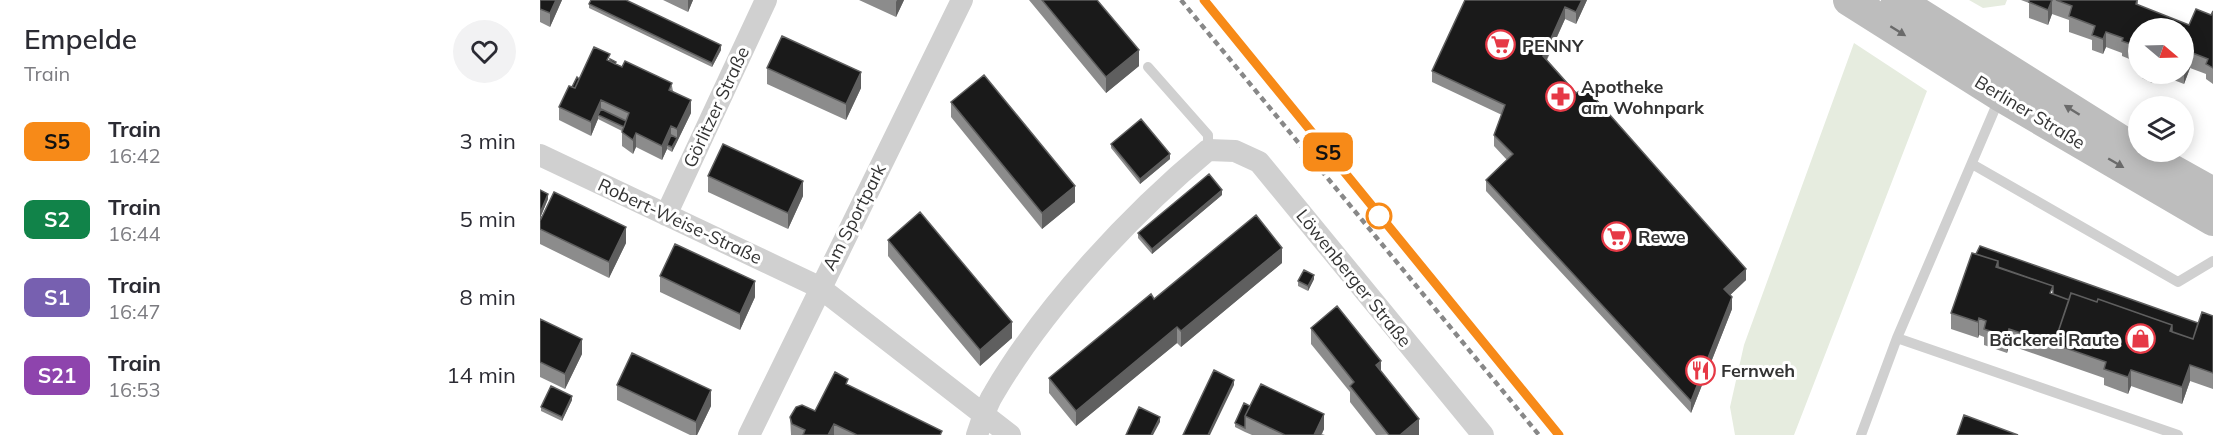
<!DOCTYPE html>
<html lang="en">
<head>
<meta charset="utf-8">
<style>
  :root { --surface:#fff; --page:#f2f2f3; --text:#2b2b33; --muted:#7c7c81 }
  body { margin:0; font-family:Mulish,sans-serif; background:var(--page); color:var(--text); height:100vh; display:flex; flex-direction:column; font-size:22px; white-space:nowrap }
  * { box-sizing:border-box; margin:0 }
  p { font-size:20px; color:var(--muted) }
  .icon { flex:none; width:33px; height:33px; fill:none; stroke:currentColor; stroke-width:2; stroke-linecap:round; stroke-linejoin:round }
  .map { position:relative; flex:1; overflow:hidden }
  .details { display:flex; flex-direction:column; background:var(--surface); width:540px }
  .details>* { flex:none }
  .badge { padding:0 12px; border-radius:9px; font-size:21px; line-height:39px }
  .needle { width:39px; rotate:109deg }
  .buttons { position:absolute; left:1588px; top:18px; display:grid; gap:12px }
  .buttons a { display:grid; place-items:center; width:66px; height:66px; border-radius:50%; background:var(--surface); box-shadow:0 3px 15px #0003; font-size:30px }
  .map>.badge { position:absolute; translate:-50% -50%; box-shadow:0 0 0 3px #fff }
  .round { display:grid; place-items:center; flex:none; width:63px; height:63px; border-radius:32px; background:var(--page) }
  .head { display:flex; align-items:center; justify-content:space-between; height:102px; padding:0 24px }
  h1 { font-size:28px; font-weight:600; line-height:45px }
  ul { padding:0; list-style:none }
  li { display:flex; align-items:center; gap:18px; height:78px; padding:0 24px }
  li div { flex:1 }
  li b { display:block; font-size:22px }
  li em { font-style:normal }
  li .badge { min-width:66px; font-weight:700; text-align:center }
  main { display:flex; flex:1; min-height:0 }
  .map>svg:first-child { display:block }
  .green { fill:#e6ecdf }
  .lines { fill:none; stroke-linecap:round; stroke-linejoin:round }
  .lane { stroke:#d0d0d0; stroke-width:10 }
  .street { stroke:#d0d0d0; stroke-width:22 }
  .secondary { stroke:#bdbdbd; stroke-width:32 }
  .rail { stroke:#888; stroke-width:4.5; stroke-dasharray:6 4.5; stroke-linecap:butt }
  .wall { fill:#8c8c8c }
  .shaded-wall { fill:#5f5f5f }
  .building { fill:#1a1a1a; stroke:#5f5f5f; stroke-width:1.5 }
  .oneway { fill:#6a6a6a }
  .line-casing { stroke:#fff; stroke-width:14 }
  .line { stroke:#f78a18; stroke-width:9 }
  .stop-dot { fill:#fff; stroke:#f78a18; stroke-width:3 }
  .labels { text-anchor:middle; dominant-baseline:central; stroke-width:6; stroke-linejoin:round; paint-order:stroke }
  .poi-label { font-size:18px; font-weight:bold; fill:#333; stroke:#fff; text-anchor:start }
  .street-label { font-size:18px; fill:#333; stroke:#fff }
</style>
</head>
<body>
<main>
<section class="details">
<div class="head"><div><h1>Empelde</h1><p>Train</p></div><a class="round"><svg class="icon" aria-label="heart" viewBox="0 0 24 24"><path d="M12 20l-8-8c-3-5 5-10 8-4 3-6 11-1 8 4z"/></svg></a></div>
<ul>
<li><span class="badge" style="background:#f78a18;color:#111">S5</span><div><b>Train</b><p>16:42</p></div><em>3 min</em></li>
<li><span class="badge" style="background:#118349;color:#fff">S2</span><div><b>Train</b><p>16:44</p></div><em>5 min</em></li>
<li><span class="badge" style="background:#7760b0;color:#fff">S1</span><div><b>Train</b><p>16:47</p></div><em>8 min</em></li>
<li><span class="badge" style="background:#8e44ad;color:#fff">S21</span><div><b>Train</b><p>16:53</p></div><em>14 min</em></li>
</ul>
</section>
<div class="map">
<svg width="1673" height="435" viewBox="0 0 1673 435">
  <rect width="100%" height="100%" fill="#fff"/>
  <path class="green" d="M1429,0H1467L1465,5L1443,8Z
    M1314,43L1387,91L1254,435H1195L1190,407L1204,345Z"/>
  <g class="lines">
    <path class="lane" d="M608,67L668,135V150
      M1432,164L1638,282L1673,261
      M1357,338L1638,435
      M1321,435L1357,338L1460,97"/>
    <path class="street" d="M0,155L279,287L470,435
      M126,215L226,0
      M209,435L422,0
      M437,435C442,421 446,405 454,393C505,306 591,214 668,150L695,151L719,162L943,435"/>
    <path class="secondary" d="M1309,0L1461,96L1673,220
      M1357,0L1594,149L1673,193"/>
    <path class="rail" d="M641,0L999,435
      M664,0L1019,435"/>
  </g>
  <path class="wall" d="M0,0H22L10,27L0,22Z
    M123,0H153L148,12Z
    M319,0H364L356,17Z
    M489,0H557L599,66L566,93Z
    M925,0H1047L1036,24L1025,19L1007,60L1206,280L1190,295L1192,309L1151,413L946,191V180L967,160L954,146V135L962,115L892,82V71Z
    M1481,0H1598V5L1649,25L1671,15L1673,11V84L1666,79V74L1650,68L1644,84L1618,74H1644V28H1599V69H1597V62L1582,56V53L1566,47L1563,54L1552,50V40L1529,32V20L1512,14L1508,25L1489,18V3Z
    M49,4L181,50L172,67L49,8Z
    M76,64L132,86L133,91L151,113L132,152L127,149L122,160L96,147L93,154L82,146V131L58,119L51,136L19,120V107L39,79Z
    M227,68L321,88L306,120L227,84Z
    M1602,74H1616L1612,83L1602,78Z
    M411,102L535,202L502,229L411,117Z
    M571,144L630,159L600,184L571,148Z
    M168,176L263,196L248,229L168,192Z
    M0,190L8,199L1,216L86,243L69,278L0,244Z
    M682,195L612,254L598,238V233Z
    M348,240L472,338L440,366L348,256Z
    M742,263L641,347L637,343L536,426L509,393V378L614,299Z
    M120,276L215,297L200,330L120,292Z
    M774,279L768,291L758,286V281Z
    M1411,313L1658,323L1673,316V389L1650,381L1642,404L1591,386L1588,394L1564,385V378L1469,345L1467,353L1444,345V337L1439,335L1438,338L1411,329Z
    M0,319L42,354L25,389L0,377Z
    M771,328L841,371L879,434L836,435L810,402V392L771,344Z
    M77,385L171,406L157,435H150L77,400Z
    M308,386L402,435H251L250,417L275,411Z
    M32,400L22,421L1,411V407Z
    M710,406L784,429L782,434L785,435H712L705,432L695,427V423Z"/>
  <path class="shaded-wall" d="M16,0H22L10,27V13Z
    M148,0H153L148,12Z
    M357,0H364L356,17V2Z
    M1042,0H1047L1036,24V12Z
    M1512,0V14L1508,25V10Z
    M1025,7V19L1003,67V56Z
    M1566,32V47L1563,54V39Z
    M181,45V50L172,67V63Z
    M599,50V66L566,93V77Z
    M1650,52V68L1644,84V68Z
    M321,72V88L306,120V104Z
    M1612,74H1616L1612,83Z
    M61,100V113L58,115V119L51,136V122Z
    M151,100V113L137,142V129Z
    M131,126V140L127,145V149L122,160V146Z
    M96,133V147L93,154V140Z
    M137,138V142L132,152V147Z
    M630,154V159L600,184V179Z
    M263,181V196L248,229V213Z
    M535,186V202L502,229V213Z
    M682,190V195L612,254V249Z
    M8,194V199L0,218V213Z
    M86,227V243L69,278V262Z
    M742,248V263L641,347V331Z
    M1206,269V280L1184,301V289Z
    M774,275V279L768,291V286Z
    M215,281V297L200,330V314Z
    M1192,297V309L1151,413V401Z
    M1439,318V335L1438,338V322Z
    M472,322V338L440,366V350Z
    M637,327V343L536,426V411Z
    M1469,329V345L1467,353V337Z
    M42,339V354L25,389V374Z
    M841,361V376L836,365Z
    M1650,365V381L1642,404V387Z
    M1591,370V386L1588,394V377Z
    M694,380V385L670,435H668Z
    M171,390V406L157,435H156V422Z
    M32,396V400L22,421V417Z
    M784,414V429L781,435H774Z
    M620,417V422L613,435H611Z
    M879,419V435H860Z
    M294,424V435H288Z"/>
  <path class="building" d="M0,0H16L10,13L0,9Z
    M51,0H86L181,45L172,63L49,4Z
    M502,0H557L599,50L566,77Z
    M925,0H1042L1036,12L1025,7L1003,56L1036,93L1046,88L1206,269L1184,289L1192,297L1151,401L946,180L973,154L954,135L965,105L892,71Z
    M1490,0H1512L1508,10L1489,2Z
    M1516,0H1597L1596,4L1649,25L1656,9L1671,15L1673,11V68L1666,64L1668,59L1650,52L1644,68V28H1599V47L1582,41L1583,38L1566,32L1563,39L1552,35L1555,26L1529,16L1532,6Z
    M242,36L321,72L306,104L227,68Z
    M54,47L70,54L67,60L82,67L85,61L132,83L129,90L151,100L137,129L131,126L122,146L96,133L93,140L82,132L89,113L61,100L51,122L19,107L29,86L35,88Z
    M70,59L76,62L75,64L70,61Z
    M444,75L535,186L502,213L411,102Z
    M37,77L39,79L35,88L32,87Z
    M61,109L86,121L84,127L58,115Z
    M601,119L630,154L600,179L571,144Z
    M131,135L137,138L132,147L127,145Z
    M183,144L263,181L248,213L168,176Z
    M669,174L682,190L612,249L598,233Z
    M0,190L8,194L0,213Z
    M14,192L86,227L69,262L0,229V221Z
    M380,212L472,322L440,350L348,240Z
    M716,215L742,248L641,331L637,327L536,411L509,378L611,294L614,299Z
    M135,244L215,281L200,314L120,276Z
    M1440,246L1658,323L1653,339L1632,332V325L1558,299L1557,302L1531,293L1529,300L1513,294V286L1458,267V261L1436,254Z
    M1432,253L1458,261L1456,267L1513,286L1510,293L1529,300L1514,344L1469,329L1467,337L1444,329L1446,321L1439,318L1438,322L1411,313Z
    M764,270L774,275L768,286L758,281Z
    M1531,293L1557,302L1558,299L1632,325L1630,331L1653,339L1662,312L1673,316V373L1650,365L1642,387L1591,370L1588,377L1564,369L1566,362L1514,344Z
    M797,306L841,361L836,365L879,419L860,435H849L810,386L814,382L771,328Z
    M0,319L42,339L25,374L0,362Z
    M92,353L171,390L156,422L77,385Z
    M674,370L694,380L668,435H643Z
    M295,372L308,379L306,384L402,431L400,435H317L294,424L288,435H263L265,430L252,424L250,417L256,407L262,405L275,411Z
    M721,384L784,414L774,435H745L705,416Z
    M11,386L32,396L22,417L1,407Z
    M704,403L710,406L705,416V428L695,423Z
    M599,407L620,417L611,435H586Z
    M1424,415L1478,435H1417Z"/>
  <defs><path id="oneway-solid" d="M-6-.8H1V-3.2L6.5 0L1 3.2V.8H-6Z" transform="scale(1.5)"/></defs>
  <g class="oneway">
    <use href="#oneway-solid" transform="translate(1358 31) rotate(32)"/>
    <use href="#oneway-solid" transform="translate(1532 110) rotate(-148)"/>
    <use href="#oneway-solid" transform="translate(1576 163) rotate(30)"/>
  </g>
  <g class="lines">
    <defs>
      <path id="line" d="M664,0L1019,435"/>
    </defs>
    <use href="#line" class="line-casing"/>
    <use href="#line" class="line"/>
  </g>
  <defs>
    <symbol id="supermarket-ring" viewBox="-11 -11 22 22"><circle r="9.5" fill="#fff" stroke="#e63946" stroke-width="1.5"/><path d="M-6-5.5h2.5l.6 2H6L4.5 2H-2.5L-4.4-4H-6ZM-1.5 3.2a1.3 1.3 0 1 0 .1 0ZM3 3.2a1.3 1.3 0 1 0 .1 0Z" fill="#e63946"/></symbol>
    <symbol id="pharmacy-ring" viewBox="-11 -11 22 22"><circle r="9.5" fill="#fff" stroke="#e63946" stroke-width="1.5"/><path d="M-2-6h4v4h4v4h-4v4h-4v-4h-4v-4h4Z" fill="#e63946"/></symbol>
    <symbol id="shop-ring" viewBox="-11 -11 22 22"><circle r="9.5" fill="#fff" stroke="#e63946" stroke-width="1.5"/><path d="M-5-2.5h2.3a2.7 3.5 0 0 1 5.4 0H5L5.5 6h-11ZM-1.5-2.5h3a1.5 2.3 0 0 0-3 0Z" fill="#e63946"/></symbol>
    <symbol id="restaurant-ring" viewBox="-11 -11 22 22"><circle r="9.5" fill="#fff" stroke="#e63946" stroke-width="1.5"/><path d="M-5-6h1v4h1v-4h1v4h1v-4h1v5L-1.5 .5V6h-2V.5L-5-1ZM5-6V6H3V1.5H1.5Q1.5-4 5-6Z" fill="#e63946"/></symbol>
  </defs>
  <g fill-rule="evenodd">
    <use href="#supermarket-ring" x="944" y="28" width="33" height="33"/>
    <use href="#pharmacy-ring" x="1004" y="80" width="33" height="33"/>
    <use href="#supermarket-ring" x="1060" y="220" width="33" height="33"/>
    <use href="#shop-ring" x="1584" y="322" width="33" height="33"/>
    <use href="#restaurant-ring" x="1144" y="354" width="33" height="33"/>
  </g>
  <circle class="stop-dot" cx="839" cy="216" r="12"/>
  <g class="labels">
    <g class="poi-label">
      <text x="982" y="45">PENNY</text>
      <text x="1041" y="86">Apotheke<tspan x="1041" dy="21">am Wohnpark</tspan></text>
      <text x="1098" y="236">Rewe</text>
      <text x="1579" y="339" text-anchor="end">Bäckerei Raute</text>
      <text x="1181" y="370">Fernweh</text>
    </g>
    <g class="street-label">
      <text transform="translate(176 107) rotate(-65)">Görlitzer Straße</text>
      <text transform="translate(1490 112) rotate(31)">Berliner Straße</text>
      <text transform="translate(314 217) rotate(-63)">Am Sportpark</text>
      <text transform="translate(140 221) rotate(25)">Robert-Weise-Straße</text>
      <text transform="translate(814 278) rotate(51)">Löwenberger Straße</text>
    </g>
  </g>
</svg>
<div class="buttons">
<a><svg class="needle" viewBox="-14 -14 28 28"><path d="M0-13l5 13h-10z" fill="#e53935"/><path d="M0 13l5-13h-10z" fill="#7c7c81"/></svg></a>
<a><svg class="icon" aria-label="layers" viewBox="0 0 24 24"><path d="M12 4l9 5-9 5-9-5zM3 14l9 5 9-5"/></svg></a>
</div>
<b class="badge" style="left:788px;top:152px;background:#f78a18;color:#111">S5</b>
</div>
</main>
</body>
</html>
